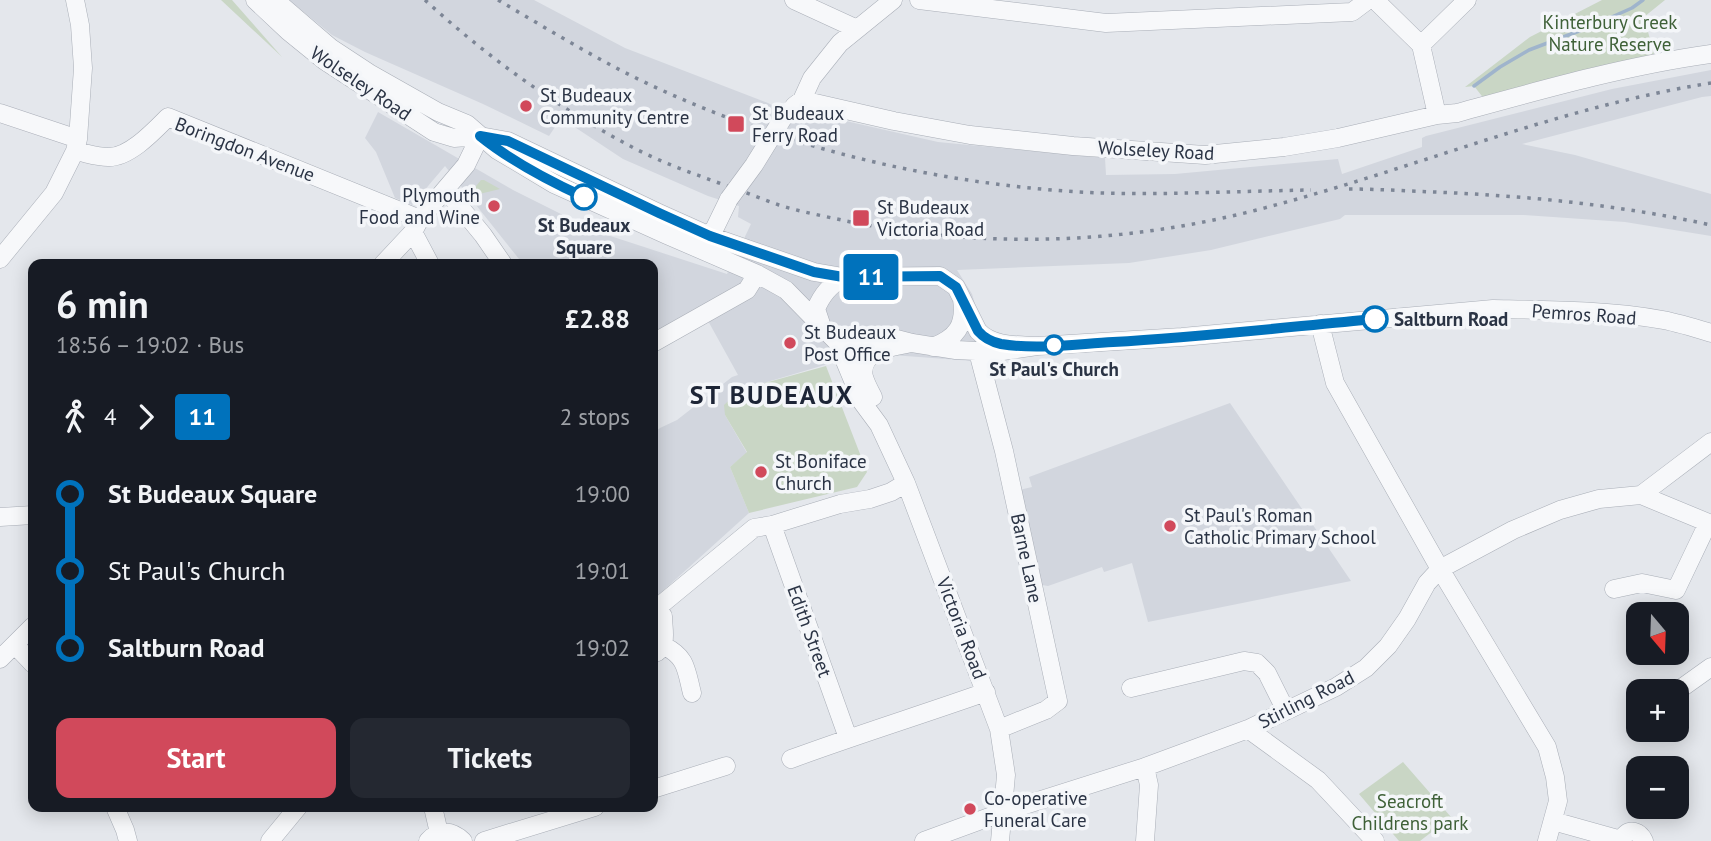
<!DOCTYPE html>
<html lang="en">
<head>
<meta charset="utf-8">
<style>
  :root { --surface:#171b24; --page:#242831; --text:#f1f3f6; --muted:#9ea1a6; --accent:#d1495b }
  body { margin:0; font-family:"PT Sans",sans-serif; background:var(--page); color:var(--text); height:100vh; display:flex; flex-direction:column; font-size:26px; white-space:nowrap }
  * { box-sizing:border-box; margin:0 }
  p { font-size:23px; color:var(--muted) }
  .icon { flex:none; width:38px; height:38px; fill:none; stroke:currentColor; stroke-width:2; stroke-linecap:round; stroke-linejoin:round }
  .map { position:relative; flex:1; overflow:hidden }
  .drawer { position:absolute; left:28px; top:259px; width:630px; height:553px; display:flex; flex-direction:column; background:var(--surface); border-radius:14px; box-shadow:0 4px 18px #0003 }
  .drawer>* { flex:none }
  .badge { padding:0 14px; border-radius:5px; font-size:24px; line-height:46px }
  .needle { width:46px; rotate:161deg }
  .controls { position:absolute; left:1626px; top:602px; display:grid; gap:14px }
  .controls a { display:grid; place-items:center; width:63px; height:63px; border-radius:14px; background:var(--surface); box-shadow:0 4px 18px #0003; font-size:35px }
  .map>.badge { position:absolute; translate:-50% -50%; box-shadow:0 0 0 4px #fff }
  .legs { display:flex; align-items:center; gap:10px; height:77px; padding:0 28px; font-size:23px }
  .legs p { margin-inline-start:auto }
  .summary { display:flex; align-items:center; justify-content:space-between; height:119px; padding:0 28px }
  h1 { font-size:38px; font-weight:700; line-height:52px }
  .action { display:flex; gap:14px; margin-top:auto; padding:14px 28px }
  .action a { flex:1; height:80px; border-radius:14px; background:var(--accent); color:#fff; font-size:28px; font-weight:700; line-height:80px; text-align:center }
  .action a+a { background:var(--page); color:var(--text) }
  ul { padding:0 28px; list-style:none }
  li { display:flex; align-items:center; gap:24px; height:77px; font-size:26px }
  li i { display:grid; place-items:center; width:10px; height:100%; margin:0 9px; background:currentColor }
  li i::after { content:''; width:18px; height:18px; margin:-9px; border:5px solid; border-radius:50%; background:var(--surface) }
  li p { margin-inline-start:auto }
  li:first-child i { background:linear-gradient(#0000 50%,currentColor 0) }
  li:last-child i { background:linear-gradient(currentColor 50%,#0000 0) }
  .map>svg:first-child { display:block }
  .built { fill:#d2d6de }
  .green { fill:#c9d6c5 }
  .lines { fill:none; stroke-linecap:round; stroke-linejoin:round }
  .stream { stroke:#9fb4cc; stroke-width:3.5 }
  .minor-casing { stroke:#a9aeb7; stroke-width:19 }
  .minor { stroke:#f7f8fa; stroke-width:18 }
  .rail { stroke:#7d8696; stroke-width:3.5; stroke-dasharray:3.5 7; stroke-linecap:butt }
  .minor-bridge-casing { stroke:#a9aeb7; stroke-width:19; stroke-linecap:butt }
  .minor-bridge { stroke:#f7f8fa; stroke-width:18 }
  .line-1-casing { stroke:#fff; stroke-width:16 }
  .line-1 { stroke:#0072bc; stroke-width:10 }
  .poi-dot { fill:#d1495b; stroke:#f4f6f9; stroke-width:2.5 }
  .stop-1-dot { fill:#fff; stroke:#0072bc; stroke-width:3.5 }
  .labels { text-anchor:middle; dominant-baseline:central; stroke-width:7; stroke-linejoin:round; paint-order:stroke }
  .park-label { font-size:19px; fill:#3f6138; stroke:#f4f6f9 }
  .street-label { font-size:19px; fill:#2b3445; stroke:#f4f6f9 }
  .poi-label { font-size:19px; fill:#2b3445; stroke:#f4f6f9; text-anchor:start }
  .stop-label { font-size:19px; font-weight:bold; fill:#2b3445; stroke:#f4f6f9 }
  .district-label { font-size:26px; font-weight:bold; letter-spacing:2px; fill:#1d2536; stroke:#f4f6f9 }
</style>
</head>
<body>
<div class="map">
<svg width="1711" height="841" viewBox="0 0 1711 841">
  <rect width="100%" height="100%" fill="#e4e7ec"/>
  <path class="built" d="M289,0H534L625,48L768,103L800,120L815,114L938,142L1105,158L1106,175L1175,174L1338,159L1342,174L1422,147V138L1426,136L1612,89L1711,70V96L1702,97L1522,144L1575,155L1711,194V236L1625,222L1524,215H1345L1340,219L1211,250L1129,263L957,270L972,294L981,324L973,361L865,353L740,390L725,415L747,453L730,467L749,513L655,598L653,596V433L660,428L677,420L732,377L738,375L702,310L656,332L653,330V264H523L445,166L412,205L395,198L376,152L365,138L378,112L513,190L595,231L727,274L751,224L738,217L739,206L708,196L623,159L561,118L549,136L483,104L365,52L332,35Z
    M1230,403L1351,581L1148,622L1132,563L1104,572L1102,567L1048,586L1042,585L1019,490L1032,487L1029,477Z"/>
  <path class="green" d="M221,0H232L282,57Z
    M1602,0H1665L1644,17L1654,54L1485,100L1474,86L1465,87L1530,37Z
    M481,180H484L500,189L467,197Z
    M826,366L867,472L857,487L749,513L730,467L747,452L725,415L724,405L740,390Z
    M1403,762L1451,817L1420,841H1399L1359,794Z"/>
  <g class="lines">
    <path class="stream" d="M1474,86L1500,67L1529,50L1587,28L1632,8L1643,0"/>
    <defs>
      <path id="minor" d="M255,0L288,31L325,61L434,132L454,138L480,136L508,141L659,213L710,236L814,272L843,277L940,276L956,287L978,331C993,347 1017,345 1037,346
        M275,0L331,48L369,73L438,112L467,124L497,150L554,184L667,235L757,274L786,290L837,342L862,402L879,425L906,483L999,729L1006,775L1000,841
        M794,0L857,29
        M919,0L1106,23L1352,12L1368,0
        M1375,0L1421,45L1437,115
        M1421,45L1467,0
        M802,100L894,121L970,135L1073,146L1205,155L1284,147L1338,138L1437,115L1457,113C1541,90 1625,66 1711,54
        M794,106L802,100L812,78L840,43L893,0
        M0,113L78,139
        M75,151C86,153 97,157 108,157C129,158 154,131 168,117L420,219
        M446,190L483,235L503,264
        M413,232L430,264
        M707,244L729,199
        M0,259L54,193L75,151L78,139L83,68L80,25L75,0
        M383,264L413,232L420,219L466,165L480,136
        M1320,324L1335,383L1440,569L1547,747L1555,777L1558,801L1547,841
        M822,327L816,309C822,294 830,286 843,277
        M837,342L853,344L876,337L885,336L912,343L956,350L996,352L1037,346L1182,337L1493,309C1549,310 1607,310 1663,320C1679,323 1695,328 1711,333
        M653,343L747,290L757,274
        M933,347C956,338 966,326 962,299
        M978,352L1004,451L1058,701L1046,710L999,729
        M873,397C870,391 866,384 864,377C858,352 890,347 907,344
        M1641,495L1711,524
        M0,517L33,515
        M772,525L848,738
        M1614,589L1642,583L1676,590L1708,523
        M653,605L663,616C663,629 669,649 653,654
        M657,608L754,528L772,525L840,504L870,499L891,492L906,483
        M15,645L33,664
        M664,646C687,657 686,670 692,693
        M0,659L33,626
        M1131,688L1244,661L1257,663L1267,673L1286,711
        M1676,692L1711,667
        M1248,729L1318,780L1375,841
        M791,759C856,735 921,715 986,692
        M653,789L726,766
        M115,807L125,830L128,841
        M433,807L439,833
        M1553,821L1621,840
        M270,841L298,807
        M428,841C439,829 452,830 463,841
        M484,841L595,807
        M924,841L1003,812L1145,767L1248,729L1336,687L1366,668L1388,646L1407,619L1427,583L1440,569L1513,530L1560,510L1599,499L1641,495L1711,442
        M1145,841L1149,785L1145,767
        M1621,841C1626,828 1639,829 1644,841"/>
    </defs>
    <use href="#minor" class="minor-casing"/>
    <use href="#minor" class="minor"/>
    <path class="rail" d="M425,0C487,57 558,108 632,147C662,163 695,174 727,186C745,192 762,199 779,205C801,212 824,216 846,221C986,250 1131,244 1268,207C1416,168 1559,107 1711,83
      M498,0C539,24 580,49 622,71C767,145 937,186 1100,193C1170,195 1241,191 1311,190
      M1349,189C1378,189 1407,191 1435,192C1528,196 1620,205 1711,225"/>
    <defs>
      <path id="minor-bridge" d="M729,199L754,165L783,118L790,110"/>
    </defs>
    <use href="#minor-bridge" class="minor-bridge-casing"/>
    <use href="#minor-bridge" class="minor-bridge"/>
  </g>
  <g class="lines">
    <defs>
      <path id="line-1" d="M584,197C547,180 511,161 480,136L508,141L659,213L710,236L814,272L843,277L940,276L956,287L978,331C984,338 992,342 1001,344C1038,350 1076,344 1113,342C1201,337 1288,327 1375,319"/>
    </defs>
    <use href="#line-1" class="line-1-casing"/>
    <use href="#line-1" class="line-1"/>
  </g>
  <g class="poi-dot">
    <circle cx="526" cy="106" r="7"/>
    <rect x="727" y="115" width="18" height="18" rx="3.5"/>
    <circle cx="494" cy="206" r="7"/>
    <rect x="852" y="209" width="18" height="18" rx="3.5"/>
    <circle cx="790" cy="343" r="7"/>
    <circle cx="761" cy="472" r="7"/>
    <circle cx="1170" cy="526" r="7"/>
    <circle cx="970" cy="809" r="7"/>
  </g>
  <g class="stop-1-dot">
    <circle cx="584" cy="197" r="12"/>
    <circle cx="1375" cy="319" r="12"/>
    <circle cx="1054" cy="345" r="9"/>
  </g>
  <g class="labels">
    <g class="park-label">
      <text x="1610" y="22">Kinterbury Creek<tspan x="1610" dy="22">Nature Reserve</tspan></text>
      <text x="1410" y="801">Seacroft<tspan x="1410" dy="22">Childrens park</tspan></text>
    </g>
    <g class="street-label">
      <text transform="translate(361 83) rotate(34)">Wolseley Road</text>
      <text transform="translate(245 149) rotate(21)">Boringdon Avenue</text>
      <text transform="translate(1156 150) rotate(3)">Wolseley Road</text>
      <text transform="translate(1584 314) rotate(4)">Pemros Road</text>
      <text transform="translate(1027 558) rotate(78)">Barne Lane</text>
      <text transform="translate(962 628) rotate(69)">Victoria Road</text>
      <text transform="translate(810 631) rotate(70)">Edith Street</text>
      <text transform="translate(1306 699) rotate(-27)">Stirling Road</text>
    </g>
    <g class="poi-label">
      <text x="540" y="95">St Budeaux<tspan x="540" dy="22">Community Centre</tspan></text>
      <text x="752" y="113">St Budeaux<tspan x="752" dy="22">Ferry Road</tspan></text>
      <text x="480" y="195" text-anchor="end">Plymouth<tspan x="480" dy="22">Food and Wine</tspan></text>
      <text x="877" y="207">St Budeaux<tspan x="877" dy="22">Victoria Road</tspan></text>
      <text x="804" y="332">St Budeaux<tspan x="804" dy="22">Post Office</tspan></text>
      <text x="775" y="461">St Boniface<tspan x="775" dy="22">Church</tspan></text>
      <text x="1184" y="515">St Paul's Roman<tspan x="1184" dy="22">Catholic Primary School</tspan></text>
      <text x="984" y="798">Co-operative<tspan x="984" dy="22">Funeral Care</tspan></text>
    </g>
    <g class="stop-label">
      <text x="584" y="225">St Budeaux<tspan x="584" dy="22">Square</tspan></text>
      <text x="1394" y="319" text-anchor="start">Saltburn Road</text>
      <text x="1054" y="369">St Paul's Church</text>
    </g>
    <g class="district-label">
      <text x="772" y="394">ST BUDEAUX</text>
    </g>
  </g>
</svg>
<div class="controls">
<a><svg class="needle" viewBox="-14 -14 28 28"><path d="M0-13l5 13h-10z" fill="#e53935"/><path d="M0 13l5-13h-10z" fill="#9ea1a6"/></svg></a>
<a>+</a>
<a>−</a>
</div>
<b class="badge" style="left:871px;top:277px;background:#0072bc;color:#fff">11</b>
<section class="drawer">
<div class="summary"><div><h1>6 min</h1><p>18:56 – 19:02 · Bus</p></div><b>£2.88</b></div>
<div class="legs"><svg class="icon" aria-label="walk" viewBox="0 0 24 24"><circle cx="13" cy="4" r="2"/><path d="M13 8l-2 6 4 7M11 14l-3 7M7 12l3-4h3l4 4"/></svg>4<svg class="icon" aria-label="forward" viewBox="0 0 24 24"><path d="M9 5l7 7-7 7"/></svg><b class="badge" style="background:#0072bc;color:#fff">11</b><p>2 stops</p></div>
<ul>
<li><i style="color:#0072bc"></i><b>St Budeaux Square</b><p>19:00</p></li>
<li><i style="color:#0072bc"></i><span>St Paul's Church</span><p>19:01</p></li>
<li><i style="color:#0072bc"></i><b>Saltburn Road</b><p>19:02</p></li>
</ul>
<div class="action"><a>Start</a><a>Tickets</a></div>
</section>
</div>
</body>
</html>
